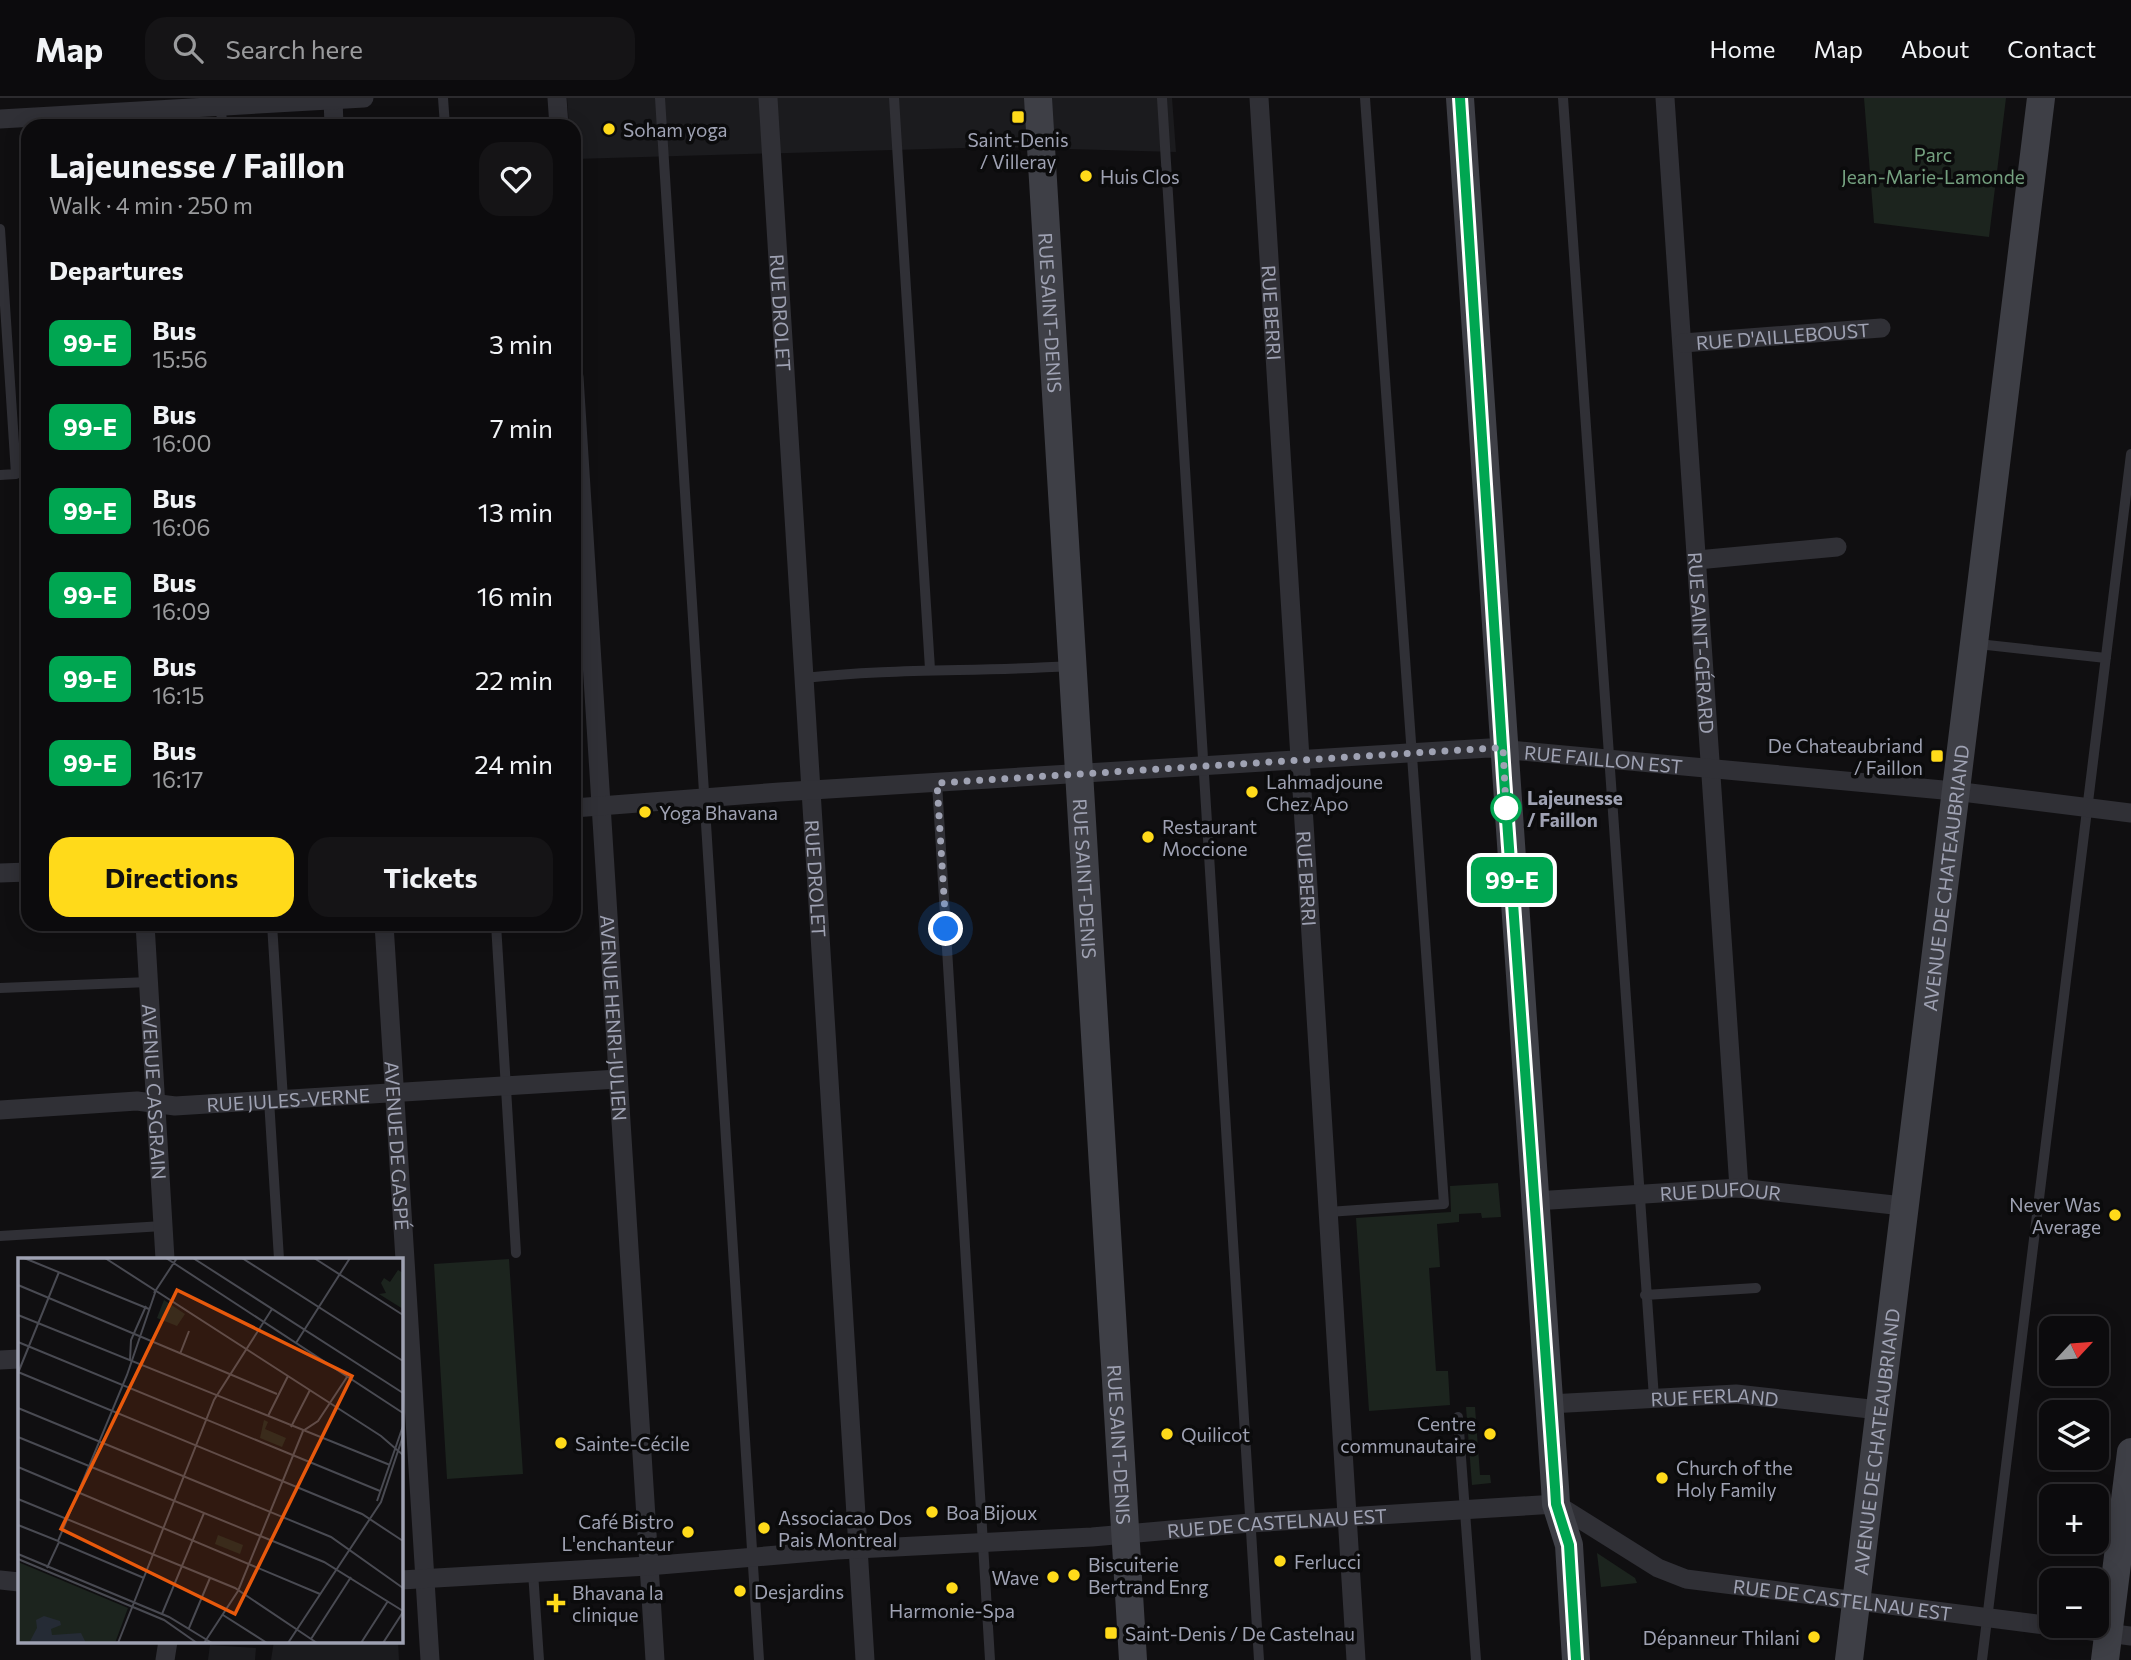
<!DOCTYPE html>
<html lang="en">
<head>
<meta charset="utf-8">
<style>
  :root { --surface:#0c0b0d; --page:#151416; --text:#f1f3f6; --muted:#9a9b9d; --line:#2c2b2e; --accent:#ffda1a }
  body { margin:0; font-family:Commissioner,sans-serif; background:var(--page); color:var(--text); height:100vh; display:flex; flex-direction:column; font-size:26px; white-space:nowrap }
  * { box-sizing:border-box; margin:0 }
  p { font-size:23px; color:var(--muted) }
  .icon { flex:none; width:38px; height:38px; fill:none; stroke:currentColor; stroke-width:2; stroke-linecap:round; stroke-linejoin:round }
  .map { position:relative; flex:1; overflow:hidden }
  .drawer { position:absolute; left:21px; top:21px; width:560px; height:812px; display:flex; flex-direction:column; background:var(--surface); border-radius:21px; box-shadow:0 4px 18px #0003,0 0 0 2px var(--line) }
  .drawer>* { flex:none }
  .badge { padding:0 14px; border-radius:10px; font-size:24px; line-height:46px }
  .needle { width:46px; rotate:64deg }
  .controls { position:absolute; left:2039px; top:1218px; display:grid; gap:14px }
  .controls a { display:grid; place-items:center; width:70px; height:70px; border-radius:14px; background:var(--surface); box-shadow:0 4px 18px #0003,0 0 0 2px var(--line); font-size:35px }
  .you { position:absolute; width:35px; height:35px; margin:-18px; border:5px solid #fff; border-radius:50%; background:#1a73e8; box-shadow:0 0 0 10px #1a73e833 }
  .map>.badge { position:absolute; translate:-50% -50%; box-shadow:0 0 0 4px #fff }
  h2 { padding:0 28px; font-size:26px; line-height:63px }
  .round { display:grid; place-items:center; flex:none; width:74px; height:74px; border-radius:21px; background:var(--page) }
  .headline { display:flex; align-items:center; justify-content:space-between; height:119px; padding:0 28px }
  h1 { font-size:33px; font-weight:700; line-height:52px }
  .action { display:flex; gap:14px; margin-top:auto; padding:14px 28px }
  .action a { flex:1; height:80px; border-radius:21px; background:var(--accent); color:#111; font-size:28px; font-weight:700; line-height:80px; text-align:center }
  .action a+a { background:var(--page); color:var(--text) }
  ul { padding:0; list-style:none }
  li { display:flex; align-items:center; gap:21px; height:84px; padding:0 28px }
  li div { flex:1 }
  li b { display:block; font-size:26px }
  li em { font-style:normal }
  li .badge { min-width:77px; font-weight:700; text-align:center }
  header { display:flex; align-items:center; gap:42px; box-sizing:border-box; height:98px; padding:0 35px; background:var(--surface); border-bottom:2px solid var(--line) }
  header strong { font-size:33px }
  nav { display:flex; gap:38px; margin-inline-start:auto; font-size:24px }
  .search { width:490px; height:63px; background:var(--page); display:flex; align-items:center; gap:18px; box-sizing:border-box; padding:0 24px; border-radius:21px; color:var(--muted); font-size:26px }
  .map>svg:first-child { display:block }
  .built { fill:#1b1b1e }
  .green { fill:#1c241e }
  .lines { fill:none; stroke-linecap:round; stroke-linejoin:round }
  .lane { stroke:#303036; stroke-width:10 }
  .street { stroke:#303036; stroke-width:19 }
  .secondary { stroke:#3e3f46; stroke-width:28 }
  .line-casing { stroke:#fff; stroke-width:16 }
  .line { stroke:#00a651; stroke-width:10 }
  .walk { stroke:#9fa2b3; stroke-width:7; stroke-dasharray:0 12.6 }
  .poi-dot { fill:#ffda1a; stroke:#0b0b0c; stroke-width:2.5 }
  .stop-dot { fill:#fff; stroke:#00a651; stroke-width:3.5 }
  .labels { text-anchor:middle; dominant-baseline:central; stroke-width:7; stroke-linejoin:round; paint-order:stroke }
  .poi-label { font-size:19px; fill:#9fa2b3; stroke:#0b0b0c; text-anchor:start }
  .park-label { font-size:19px; fill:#74a07f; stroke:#0b0b0c }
  .street-label { font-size:19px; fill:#9fa2b3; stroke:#0b0b0c }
  .stop-label { font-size:19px; font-weight:bold; fill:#9fa2b3; stroke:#0b0b0c; text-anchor:start }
  .inset-road { fill:none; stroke:#494a52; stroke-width:2 }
  .view { fill:#e8590c; fill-opacity:0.15; stroke:#e8590c; stroke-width:3.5 }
  .inset-edge { fill:none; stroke:#9fa2b3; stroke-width:3.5 }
</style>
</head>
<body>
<header>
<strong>Map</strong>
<div class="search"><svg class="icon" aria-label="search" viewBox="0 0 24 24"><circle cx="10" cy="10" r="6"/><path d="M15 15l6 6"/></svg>Search here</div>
<nav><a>Home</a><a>Map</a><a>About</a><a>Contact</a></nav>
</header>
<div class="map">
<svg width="2131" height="1562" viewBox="0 0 2131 1562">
  <rect width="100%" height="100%" fill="#100f11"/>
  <path class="built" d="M567,0H1172L1176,54L998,49L574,61V28H569Z
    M274,1543H398L399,1562H271Z
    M210,1547L256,1550L255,1562H208Z"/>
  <path class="green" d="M1864,0H2006L1989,139L1874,125Z
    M1498,1085L1501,1119L1482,1120L1481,1115L1459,1116V1124L1437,1126L1440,1169L1429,1170L1436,1273H1448L1450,1307L1369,1313L1356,1120L1451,1114L1450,1088Z
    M509,1161L523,1376L447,1381L434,1166Z
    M1466,1309H1475L1480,1377H1490L1491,1385L1472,1387Z
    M1597,1455L1635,1480L1637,1485L1601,1489Z"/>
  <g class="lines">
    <path class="lane" d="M443,0L445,28
      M660,0L759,1562
      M894,0L930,571
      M1162,0L1259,1562
      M1563,0L1654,1300
      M221,8L222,28
      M0,131L16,376L0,377
      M1978,546L2106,560
      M804,580C893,570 980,574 1069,568
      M937,685L990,1562
      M272,826L283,1001
      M496,826L516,1155
      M0,890L149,884
      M269,1002L279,1161
      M1328,1114L1444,1106L1365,0
      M0,1138L163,1128
      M1645,1197L1756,1190
      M1458,1319L1476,1562
      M533,1474L539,1562
      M1982,1562L2131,356"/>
    <g class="street">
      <path d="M333,0L334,28"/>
      <path d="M557,0L559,28"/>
      <path id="s1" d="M768,0L865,1562"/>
      <path id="s2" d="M1259,0L1356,1562"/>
      <path id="s3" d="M1665,0L1739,1090"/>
      <path d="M0,21L364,0"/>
      <path id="s4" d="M1683,245L1881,230"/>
      <path id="s5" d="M574,279L655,1562"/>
      <path d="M1697,462L1837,449"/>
      <path id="s6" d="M574,710L780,694L1489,650L1954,693L2131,715"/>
      <path d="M0,775L28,774"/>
      <path id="s7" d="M145,826L165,1161"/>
      <path id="s8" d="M384,826L430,1562"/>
      <path id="s9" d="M0,1012L137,1003L175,1008L618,981"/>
      <path id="s10" d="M1535,1103L1739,1090L1903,1108"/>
      <path d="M0,1262L19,1261"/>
      <path id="s11" d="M1549,1306L1736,1296L1879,1312"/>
      <path d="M0,1482L19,1484"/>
      <path id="s12" d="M401,1482L648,1468L837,1452L1092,1439L1250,1425L1556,1406L1658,1470L1686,1481L2131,1538"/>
      <path d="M165,1562L168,1543"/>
    </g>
    <g class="secondary">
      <path id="s13" d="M1038,0L1133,1562"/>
      <path d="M1460,0L1555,1389L1556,1406L1569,1447L1576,1562"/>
      <path id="s14" d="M1849,1562L2041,0"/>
      <path d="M2105,1562L2131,1354"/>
    </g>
  </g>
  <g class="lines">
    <defs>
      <path id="line" d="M1460,0L1504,680L1555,1389L1556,1406L1569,1447L1576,1562"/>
    </defs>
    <use href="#line" class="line-casing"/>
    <use href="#line" class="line"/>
    <path class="walk" d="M946,831L937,685L1493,650H1503L1506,710"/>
  </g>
  <g class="poi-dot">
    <rect x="1011" y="12" width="14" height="14" rx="3.5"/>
    <circle cx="609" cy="31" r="7"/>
    <circle cx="1086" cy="78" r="7"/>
    <rect x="1930" y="651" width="14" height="14" rx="3.5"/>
    <circle cx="1252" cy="694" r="7"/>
    <circle cx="645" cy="714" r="7"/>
    <circle cx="1148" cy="739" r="7"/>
    <circle cx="2115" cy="1117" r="7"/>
    <circle cx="1167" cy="1336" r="7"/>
    <circle cx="1490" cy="1336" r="7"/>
    <circle cx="561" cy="1345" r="7"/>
    <circle cx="1662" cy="1380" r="7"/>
    <circle cx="932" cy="1414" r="7"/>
    <circle cx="764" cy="1430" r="7"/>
    <circle cx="688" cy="1434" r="7"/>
    <circle cx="1280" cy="1463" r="7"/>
    <circle cx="1074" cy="1477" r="7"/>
    <circle cx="1053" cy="1479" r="7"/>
    <circle cx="952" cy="1490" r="7"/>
    <circle cx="740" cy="1493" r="7"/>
    <path d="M552.5 1494.5h7v7h7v7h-7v7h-7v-7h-7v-7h7z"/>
    <rect x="1104" y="1528" width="14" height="14" rx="3.5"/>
    <circle cx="1814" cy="1539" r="7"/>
  </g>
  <circle class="stop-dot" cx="1506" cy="710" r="14"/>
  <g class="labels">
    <g class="poi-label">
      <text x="623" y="31">Soham yoga</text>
      <text x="1018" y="41" text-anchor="middle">Saint-Denis<tspan x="1018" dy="22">/ Villeray</tspan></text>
      <text x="1100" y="78">Huis Clos</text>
      <text x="1923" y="647" text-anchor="end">De Chateaubriand<tspan x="1923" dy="22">/ Faillon</tspan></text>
      <text x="1266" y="683">Lahmadjoune<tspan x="1266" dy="22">Chez Apo</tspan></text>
      <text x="659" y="714">Yoga Bhavana</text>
      <text x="1162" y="728">Restaurant<tspan x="1162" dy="22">Moccione</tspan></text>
      <text x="2101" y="1106" text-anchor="end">Never Was<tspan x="2101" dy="22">Average</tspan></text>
      <text x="1476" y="1325" text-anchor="end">Centre<tspan x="1476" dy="22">communautaire</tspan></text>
      <text x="1181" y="1336">Quilicot</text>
      <text x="575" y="1345">Sainte-Cécile</text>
      <text x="1676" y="1369">Church of the<tspan x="1676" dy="22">Holy Family</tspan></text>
      <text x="946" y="1414">Boa Bijoux</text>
      <text x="778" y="1419">Associacao Dos<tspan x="778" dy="22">Pais Montreal</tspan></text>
      <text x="674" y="1423" text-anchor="end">Café Bistro<tspan x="674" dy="22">L'enchanteur</tspan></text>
      <text x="1294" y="1463">Ferlucci</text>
      <text x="1088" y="1466">Biscuiterie<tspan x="1088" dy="22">Bertrand Enrg</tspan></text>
      <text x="1039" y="1479" text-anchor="end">Wave</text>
      <text x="754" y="1493">Desjardins</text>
      <text x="572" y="1494">Bhavana la<tspan x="572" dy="22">clinique</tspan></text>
      <text x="952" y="1512" text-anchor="middle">Harmonie-Spa</text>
      <text x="1125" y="1535">Saint-Denis / De Castelnau</text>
      <text x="1800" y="1539" text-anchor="end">Dépanneur Thilani</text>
    </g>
    <g class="park-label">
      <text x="1933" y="56">Parc<tspan x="1933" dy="22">Jean-Marie-Lamonde</tspan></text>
    </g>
    <g class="street-label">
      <text stroke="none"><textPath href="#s1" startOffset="215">RUE DROLET</textPath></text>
      <text stroke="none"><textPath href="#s13" startOffset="215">RUE SAINT-DENIS</textPath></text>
      <text stroke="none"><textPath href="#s2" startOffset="215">RUE BERRI</textPath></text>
      <text stroke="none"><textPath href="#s4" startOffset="100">RUE D'AILLEBOUST</textPath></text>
      <text stroke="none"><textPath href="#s3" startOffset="546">RUE SAINT-GÉRARD</textPath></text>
      <text stroke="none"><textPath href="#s6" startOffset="1032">RUE FAILLON EST</textPath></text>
      <text stroke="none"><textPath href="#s1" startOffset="782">RUE DROLET</textPath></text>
      <text stroke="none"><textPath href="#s13" startOffset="782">RUE SAINT-DENIS</textPath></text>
      <text stroke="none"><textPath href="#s2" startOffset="782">RUE BERRI</textPath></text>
      <text stroke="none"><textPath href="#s14" startOffset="788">AVENUE DE CHATEAUBRIAND</textPath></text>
      <text stroke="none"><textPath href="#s5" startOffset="642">AVENUE HENRI-JULIEN</textPath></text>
      <text stroke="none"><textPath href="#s7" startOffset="168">AVENUE CASGRAIN</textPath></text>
      <text stroke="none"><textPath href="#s9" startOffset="289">RUE JULES-VERNE</textPath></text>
      <text stroke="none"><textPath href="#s8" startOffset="222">AVENUE DE GASPÉ</textPath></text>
      <text stroke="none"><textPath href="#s10" startOffset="186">RUE DUFOUR</textPath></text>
      <text stroke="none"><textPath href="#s11" startOffset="166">RUE FERLAND</textPath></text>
      <text stroke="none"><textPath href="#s14" startOffset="220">AVENUE DE CHATEAUBRIAND</textPath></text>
      <text stroke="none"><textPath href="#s13" startOffset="1349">RUE SAINT-DENIS</textPath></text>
      <text stroke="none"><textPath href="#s12" startOffset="878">RUE DE CASTELNAU EST</textPath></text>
      <text stroke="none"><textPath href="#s12" startOffset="1466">RUE DE CASTELNAU EST</textPath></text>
    </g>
    <g class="stop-label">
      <text x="1527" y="699">Lajeunesse<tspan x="1527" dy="22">/ Faillon</tspan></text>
    </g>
  </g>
  <g transform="translate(18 1160)">
    <rect width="385" height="385" fill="#100f11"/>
    <path d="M380,12L385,15V51L361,36L368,35L363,25L366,20L372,24ZM146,42L167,56L159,68L139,60ZM246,162L250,164L247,171L268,180L264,189L242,180ZM200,277L225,287L222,296L197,286ZM0,304L110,350L97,385H0Z" fill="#1c241e"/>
    <path d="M26,358L42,363L43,367L33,371L34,377L63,375L68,385H11L19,370L18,362Z" fill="#252b35"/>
    <path class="inset-road" d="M6,0L131,51M87,0L363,178L385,197M148,0L385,155M175,0L385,135M224,0L385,103M296,0L385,57M0,27L259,136M136,35L159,0M0,57L372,207M0,84L362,233M278,85L332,0M162,96L171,73M112,102L113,82L128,48M0,114L344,256L385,283M0,115L41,14M0,150L313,279L385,330M250,158L270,118M273,169L292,132M0,179L306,304L385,353M0,209L302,336M0,241L217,330L299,385M359,243L385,168M0,267L40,283L109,117L138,32M0,296L151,359L194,385M0,301L146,362L179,385M29,310L41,284L126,320M144,356L186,255M205,357L249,385M171,370L192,320M293,381L333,319M100,385L196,142L254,51M186,385L220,333L285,173L300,163L329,119M270,385L363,244L385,178M343,385L370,343M365,385L385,354"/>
    <path class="view" d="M159,32L334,118L217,356L43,271Z"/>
    <rect width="385" height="385" class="inset-edge"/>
  </g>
</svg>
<div class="controls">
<a><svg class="needle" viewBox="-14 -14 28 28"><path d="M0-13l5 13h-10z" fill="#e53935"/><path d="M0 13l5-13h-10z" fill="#9a9b9d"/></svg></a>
<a><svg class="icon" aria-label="layers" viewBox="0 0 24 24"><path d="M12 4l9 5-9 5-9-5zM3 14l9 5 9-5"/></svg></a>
<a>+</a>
<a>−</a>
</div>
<div class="you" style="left:946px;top:831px"></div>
<b class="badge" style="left:1512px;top:782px;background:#00a651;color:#fff">99-E</b>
<section class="drawer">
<div class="headline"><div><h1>Lajeunesse / Faillon</h1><p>Walk · 4 min · 250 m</p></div><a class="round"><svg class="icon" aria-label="heart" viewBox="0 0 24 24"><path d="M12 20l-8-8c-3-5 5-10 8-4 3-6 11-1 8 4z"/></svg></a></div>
<h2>Departures</h2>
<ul>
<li><span class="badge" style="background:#00a651;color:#fff">99-E</span><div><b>Bus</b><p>15:56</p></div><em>3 min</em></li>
<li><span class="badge" style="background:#00a651;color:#fff">99-E</span><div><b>Bus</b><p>16:00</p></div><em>7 min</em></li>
<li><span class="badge" style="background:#00a651;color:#fff">99-E</span><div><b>Bus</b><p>16:06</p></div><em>13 min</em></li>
<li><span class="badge" style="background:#00a651;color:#fff">99-E</span><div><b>Bus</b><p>16:09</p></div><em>16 min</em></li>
<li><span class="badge" style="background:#00a651;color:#fff">99-E</span><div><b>Bus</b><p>16:15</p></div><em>22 min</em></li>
<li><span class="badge" style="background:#00a651;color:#fff">99-E</span><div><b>Bus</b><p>16:17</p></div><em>24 min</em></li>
</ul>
<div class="action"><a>Directions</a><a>Tickets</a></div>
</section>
</div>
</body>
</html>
